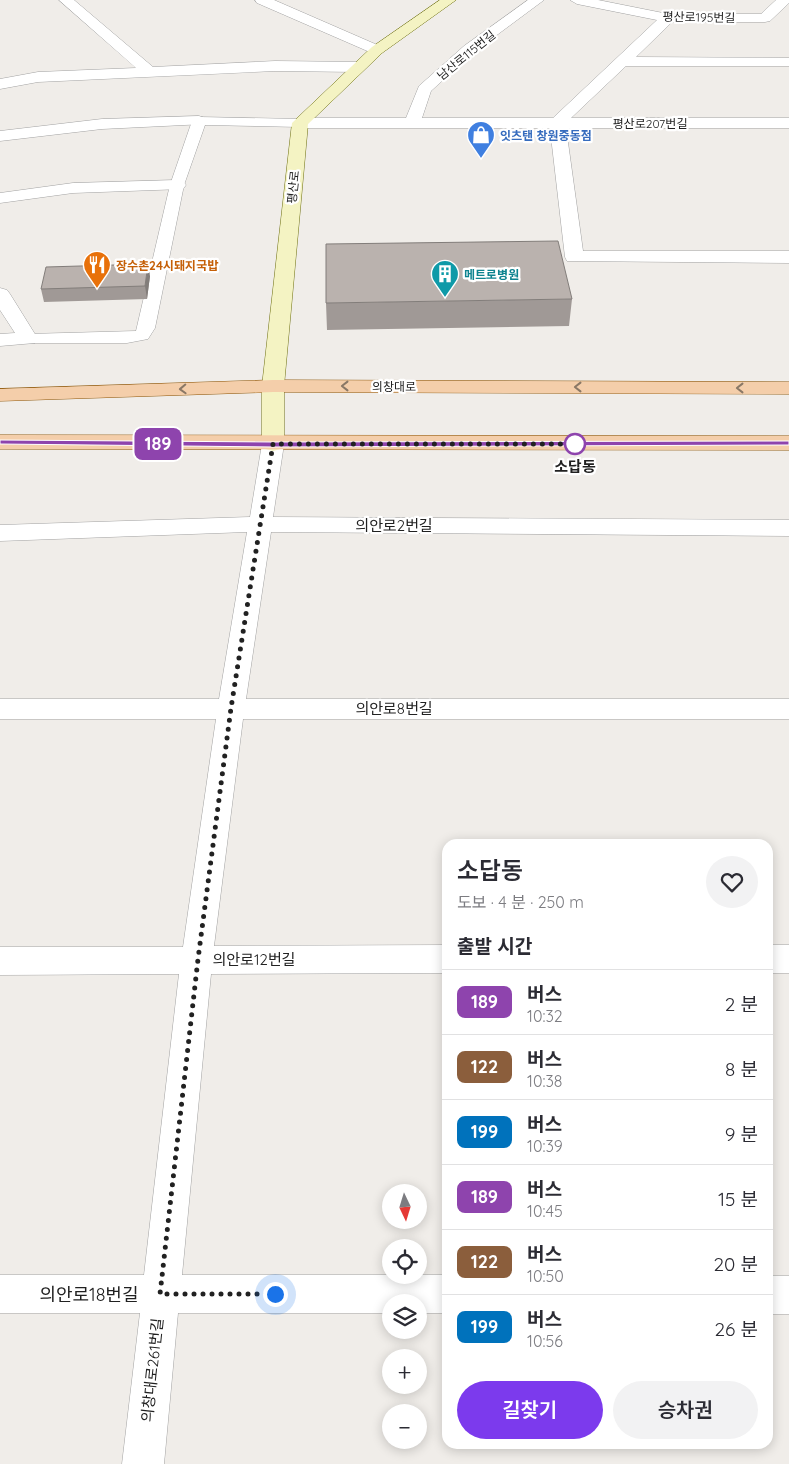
<!DOCTYPE html>
<html lang="ko">
<head>
<meta charset="utf-8">
<style>
  :root { --surface:#fff; --page:#f2f2f3; --text:#2b2b33; --muted:#7c7c81; --line:#e1e1e2; --accent:#7c3aed }
  body { margin:0; font-family:Quicksand,"Noto Sans KR",sans-serif; background:var(--page); color:var(--text); height:100vh; display:flex; flex-direction:column; font-size:19px; white-space:nowrap }
  * { box-sizing:border-box; margin:0 }
  p { font-size:16px; color:var(--muted) }
  .icon { flex:none; width:28px; height:28px; fill:none; stroke:currentColor; stroke-width:2; stroke-linecap:round; stroke-linejoin:round }
  .map { position:relative; flex:1; overflow:hidden }
  .details { position:absolute; left:442px; top:839px; width:331px; height:610px; display:flex; flex-direction:column; background:var(--surface); border-radius:15px; box-shadow:0 2px 12px #0003 }
  .details>* { flex:none }
  .badge { padding:0 10px; border-radius:8px; font-size:18px; line-height:32px }
  .needle { width:32px; rotate:176deg }
  .tools { position:absolute; left:382px; top:1184px; display:grid; gap:10px }
  .tools a { display:grid; place-items:center; width:45px; height:45px; border-radius:50%; background:var(--surface); box-shadow:0 2px 12px #0003; font-size:25px }
  .you { position:absolute; width:25px; height:25px; margin:-12px; border:4px solid #fff; border-radius:50%; background:#1a73e8; box-shadow:0 0 0 8px #1a73e833 }
  .map>.badge { position:absolute; translate:-50% -50%; box-shadow:0 0 0 2px #fff }
  h2 { padding:0 15px; font-size:19px; line-height:45px }
  .round { display:grid; place-items:center; flex:none; width:52px; height:52px; border-radius:26px; background:var(--page) }
  .overview { display:flex; align-items:center; justify-content:space-between; height:85px; padding:0 15px }
  h1 { font-size:24px; font-weight:600; line-height:38px }
  .action { display:flex; gap:10px; margin-top:auto; padding:10px 15px }
  .action a { flex:1; height:58px; border-radius:30px; background:var(--accent); color:#fff; font-size:20px; font-weight:600; line-height:58px; text-align:center }
  .action a+a { background:var(--page); color:var(--text) }
  ul { padding:0; list-style:none }
  li { display:flex; align-items:center; gap:15px; height:65px; padding:0 15px; border-top:1px solid var(--line) }
  li div { flex:1 }
  li b { display:block; font-size:19px }
  li em { font-style:normal }
  li .badge { min-width:55px; font-weight:700; text-align:center }
  .map>svg:first-child { display:block }
  .lines { fill:none; stroke-linecap:round; stroke-linejoin:round }
  .lane-casing { stroke:#a2a2a2; stroke-width:1 }
  .street-casing { stroke:#a2a2a2; stroke-width:1 }
  .secondary-casing { stroke:#6e7010; stroke-width:1 }
  .primary-casing { stroke:#905a0e; stroke-width:1 }
  .lane { fill:#fff; fill-rule:evenodd }
  .street { fill:#fff; fill-rule:evenodd }
  .secondary { fill:#f4f3c3; fill-rule:evenodd }
  .primary { fill:#f4ceaa; fill-rule:evenodd }
  .wall { fill:#a09996 }
  .shaded-wall { fill:#827d7a }
  .building { fill:#bab2ae; stroke:#827d7a }
  .oneway { stroke:#8a7866 }
  .line { fill:#8e44ad; stroke:#fff }
  .walk { stroke:#212121; stroke-width:5; stroke-dasharray:0 9 }
  .stop-dot { fill:#fff; stroke:#8e44ad; stroke-width:2.5 }
  .labels { text-anchor:middle; dominant-baseline:central; stroke-width:4.5; stroke-linejoin:round; paint-order:stroke }
  .far-street-label { font-size:12px; fill:#212121; stroke:#fff }
  .far-shop-label { font-size:12px; font-weight:bold; fill:#366cbe; stroke:#fff; text-anchor:start }
  .far-food-label { font-size:12px; font-weight:bold; fill:#c56008; stroke:#fff; text-anchor:start }
  .far-culture-label { font-size:12px; font-weight:bold; fill:#0d838f; stroke:#fff; text-anchor:start }
  .stop-label { font-size:15px; font-weight:bold; fill:#212121; stroke:#fff }
  .street-label { font-size:15px; fill:#212121; stroke:#fff }
  .near-street-label { font-size:18px; fill:#212121; stroke:#fff }
</style>
</head>
<body>
<div class="map">
<svg width="789" height="1464" viewBox="0 0 789 1464">
  <rect width="100%" height="100%" fill="#f0ede9"/>
  <g class="lines">
    <defs>
      <path id="lane" d="M199,117L300,119L307,123L300,127L205,125L184,185L155,328L148,339L127,343H22L19,339L22,335L28,334L136,331L170,185L192,121Z"/>
      <path id="street" d="M59,0H74L153,67L275,61L359,62L367,67L359,72L275,71L38,82L0,89V79L38,72L136,68Z
        M255,0H274L382,47L384,50L377,54L372,53L257,3Z
        M528,0H544L474,52L431,91L422,118H553L657,20L577,4L570,0H598L668,14H761L776,0H789V3L770,21L765,22H672L636,57L789,58V66H626L571,118H789V128H566L583,251H789V263L567,261L565,257L550,128H300L292,123L300,118H406L419,86L464,46Z
        M199,116L205,118L207,121L205,124L102,129L0,141V131L102,119Z
        M177,180L183,181L186,185L183,189L73,193L0,203V193L73,183Z
        M0,288L7,290L10,294L38,339L35,343L0,346V334L15,333L0,310Z
        M273,437L281,439L284,444L273,517L789,520V536L271,532L246,699H789V719H243L214,946L448,945V973L211,974L182,1275H448V1313H419V1302H391V1313H178L164,1464H122L140,1313H0V1275H144L179,974L0,975V947H183L216,719H0V699H219L247,532L0,541V525L250,517L262,444L265,439Z
        M769,945H789V973H769Z
        M769,1276H789V1314H769Z"/>
      <path id="secondary" d="M440,0H456L382,53L308,124L284,386V444L281,449L273,451L265,449L262,444V386L292,123L372,47Z"/>
      <path id="primary" d="M273,380L789,382V394L273,392L0,401V389Z
        M0,435L789,436V450L0,449Z"/>
    </defs>
    <use href="#lane" class="lane-casing"/>
    <use href="#street" class="street-casing"/>
    <use href="#secondary" class="secondary-casing"/>
    <use href="#primary" class="primary-casing"/>
    <use href="#lane" class="lane"/>
    <use href="#street" class="street"/>
    <use href="#secondary" class="secondary"/>
    <use href="#primary" class="primary"/>
  </g>
  <path class="wall" d="M150,276L147,299L44,302L41,289Z
    M572,299L569,326L327,330L326,303Z"/>
  <path class="shaded-wall" d="M148,264L150,276L147,299L145,286Z"/>
  <path class="building" d="M558,241L572,299L326,303V244Z
    M148,264L145,286L41,289L46,267Z"/>
  <defs><path id="oneway-chevron" d="M-2-3.5L2.5 0L-2 3.5" fill="none" stroke-width="1.6" stroke-linecap="round" stroke-linejoin="round" transform="scale(1.25)"/></defs>
  <g class="oneway">
    <use href="#oneway-chevron" transform="translate(345 386) rotate(-180)"/>
    <use href="#oneway-chevron" transform="translate(578 387) rotate(-180)"/>
    <use href="#oneway-chevron" transform="translate(740 388) rotate(-180)"/>
    <use href="#oneway-chevron" transform="translate(183 389) rotate(178)"/>
  </g>
  <path class="line" d="M0,440L273,442L789,441V445L273,447L0,444Z"/>
  <g class="lines">
    <path class="walk" d="M275,1294H160L198,959L231,708L273,444H575"/>
  </g>
  <defs>
    <symbol id="shop-pin" viewBox="-11 -11 22 30"><path d="M0 17L-7.5 6A9.5 9.5 0 1 1 7.5 6Z" fill="#3f7fe0" stroke="#fff"/><path d="M-5-2.5h2.3a2.7 3.5 0 0 1 5.4 0H5L5.5 6h-11ZM-1.5-2.5h3a1.5 2.3 0 0 0-3 0Z" fill="#fff"/></symbol>
    <symbol id="restaurant-pin" viewBox="-11 -11 22 30"><path d="M0 17L-7.5 6A9.5 9.5 0 1 1 7.5 6Z" fill="#e8710a" stroke="#fff"/><path d="M-5-6h1v4h1v-4h1v4h1v-4h1v5L-1.5 .5V6h-2V.5L-5-1ZM5-6V6H3V1.5H1.5Q1.5-4 5-6Z" fill="#fff"/></symbol>
    <symbol id="building-pin" viewBox="-11 -11 22 30"><path d="M0 17L-7.5 6A9.5 9.5 0 1 1 7.5 6Z" fill="#0f9aa8" stroke="#fff"/><path d="M-4-6H4V6H1V3H-1V6H-4ZM-2.5-4.3h1.7v1.8h-1.7ZM.8-4.3h1.7v1.8H.8ZM-2.5-1h1.7V.8h-1.7ZM.8-1h1.7V.8H.8Z" fill="#fff"/></symbol>
  </defs>
  <g fill-rule="evenodd">
    <use href="#shop-pin" x="465" y="119" width="32" height="43"/>
    <use href="#restaurant-pin" x="81" y="249" width="32" height="43"/>
    <use href="#building-pin" x="429" y="258" width="32" height="43"/>
  </g>
  <circle class="stop-dot" cx="575" cy="444" r="10"/>
  <g class="labels">
    <g class="far-street-label">
      <text transform="translate(699 17) rotate(1)">평산로195번길</text>
      <text transform="translate(466 55) rotate(-39)">남산로115번길</text>
      <text x="650" y="123">평산로207번길</text>
      <text transform="translate(293 187) rotate(-84)">평산로</text>
      <text x="394" y="386">의창대로</text>
    </g>
    <g class="far-shop-label">
      <text x="500" y="135">잇츠탠 창원중동점</text>
    </g>
    <g class="far-food-label">
      <text x="116" y="265">장수촌24시돼지국밥</text>
    </g>
    <g class="far-culture-label">
      <text x="464" y="274">메트로병원</text>
    </g>
    <g class="stop-label">
      <text x="575" y="466">소답동</text>
    </g>
    <g class="street-label">
      <text x="394" y="525">의안로2번길</text>
      <text x="394" y="708">의안로8번길</text>
      <text x="254" y="959">의안로12번길</text>
      <text transform="translate(152 1370) rotate(-84)">의창대로261번길</text>
    </g>
    <g class="near-street-label">
      <text x="89" y="1294">의안로18번길</text>
    </g>
  </g>
</svg>
<div class="tools">
<a><svg class="needle" viewBox="-14 -14 28 28"><path d="M0-13l5 13h-10z" fill="#e53935"/><path d="M0 13l5-13h-10z" fill="#7c7c81"/></svg></a>
<a><svg class="icon" aria-label="locate" viewBox="0 0 24 24"><circle cx="12" cy="12" r="6"/><path d="M12 2v4M12 18v4M2 12h4M18 12h4"/></svg></a>
<a><svg class="icon" aria-label="layers" viewBox="0 0 24 24"><path d="M12 4l9 5-9 5-9-5zM3 14l9 5 9-5"/></svg></a>
<a>+</a>
<a>−</a>
</div>
<div class="you" style="left:275px;top:1294px"></div>
<b class="badge" style="left:158px;top:444px;background:#8e44ad;color:#fff">189</b>
<section class="details">
<div class="overview"><div><h1>소답동</h1><p>도보 · 4 분 · 250 m</p></div><a class="round"><svg class="icon" aria-label="heart" viewBox="0 0 24 24"><path d="M12 20l-8-8c-3-5 5-10 8-4 3-6 11-1 8 4z"/></svg></a></div>
<h2>출발 시간</h2>
<ul>
<li><span class="badge" style="background:#8e44ad;color:#fff">189</span><div><b>버스</b><p>10:32</p></div><em>2 분</em></li>
<li><span class="badge" style="background:#8b5e3c;color:#fff">122</span><div><b>버스</b><p>10:38</p></div><em>8 분</em></li>
<li><span class="badge" style="background:#0072bc;color:#fff">199</span><div><b>버스</b><p>10:39</p></div><em>9 분</em></li>
<li><span class="badge" style="background:#8e44ad;color:#fff">189</span><div><b>버스</b><p>10:45</p></div><em>15 분</em></li>
<li><span class="badge" style="background:#8b5e3c;color:#fff">122</span><div><b>버스</b><p>10:50</p></div><em>20 분</em></li>
<li><span class="badge" style="background:#0072bc;color:#fff">199</span><div><b>버스</b><p>10:56</p></div><em>26 분</em></li>
</ul>
<div class="action"><a>길찾기</a><a>승차권</a></div>
</section>
</div>
</body>
</html>
